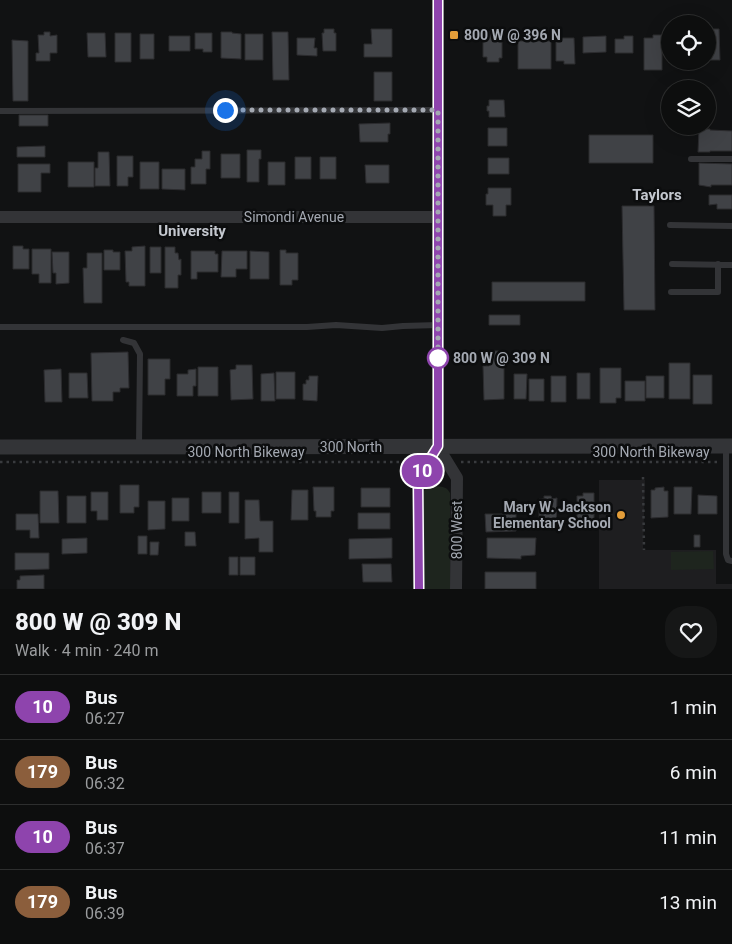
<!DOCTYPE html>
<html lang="en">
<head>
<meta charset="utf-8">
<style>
  :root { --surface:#0d0e0e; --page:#161717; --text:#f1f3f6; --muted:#9a9c9e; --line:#2d2e2e }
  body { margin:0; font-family:Roboto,sans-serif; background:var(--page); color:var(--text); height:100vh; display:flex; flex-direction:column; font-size:19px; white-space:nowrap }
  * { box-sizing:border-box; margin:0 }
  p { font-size:16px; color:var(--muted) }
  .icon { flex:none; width:28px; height:28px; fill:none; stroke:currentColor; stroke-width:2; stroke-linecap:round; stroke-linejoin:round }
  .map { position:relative; height:589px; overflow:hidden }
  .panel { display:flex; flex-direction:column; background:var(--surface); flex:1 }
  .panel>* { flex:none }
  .badge { padding:0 10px; border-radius:16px; font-size:18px; line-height:32px }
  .tools { position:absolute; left:661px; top:15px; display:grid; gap:10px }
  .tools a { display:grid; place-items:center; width:55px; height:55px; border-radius:50%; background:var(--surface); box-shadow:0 5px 20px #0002,0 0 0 1px var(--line); font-size:25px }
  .you { position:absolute; width:25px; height:25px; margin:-12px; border:4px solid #fff; border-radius:50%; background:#1a73e8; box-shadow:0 0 0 8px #1a73e833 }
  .map>.badge { position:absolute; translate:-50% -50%; box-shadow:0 0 0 2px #fff }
  .round { display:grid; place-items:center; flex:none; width:52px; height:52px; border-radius:20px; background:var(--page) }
  .summary { display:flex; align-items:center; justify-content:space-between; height:85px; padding:0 15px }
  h1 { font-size:24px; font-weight:800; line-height:38px }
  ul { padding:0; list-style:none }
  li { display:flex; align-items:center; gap:15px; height:65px; padding:0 15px; border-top:1px solid var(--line) }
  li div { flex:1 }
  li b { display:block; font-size:19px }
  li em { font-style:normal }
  li .badge { min-width:55px; font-weight:700; text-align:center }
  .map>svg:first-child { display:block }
  .built { fill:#1e1e20 }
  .green { fill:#1e251e }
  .building { fill:#404246; stroke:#2c2c2f }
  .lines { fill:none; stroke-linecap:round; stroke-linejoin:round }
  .path { stroke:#393b3e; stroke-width:2.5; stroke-dasharray:2.5 4; stroke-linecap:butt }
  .service { stroke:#333437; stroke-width:6 }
  .minor { stroke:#333437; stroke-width:12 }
  .tertiary { stroke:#333437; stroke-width:15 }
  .line-casing { stroke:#fff; stroke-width:11 }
  .line { stroke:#8e44ad; stroke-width:8 }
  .walk { stroke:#a4a9b2; stroke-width:5; stroke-dasharray:0 9 }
  .poi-dot { fill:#e39d39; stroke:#0c0d0e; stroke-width:2 }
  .stop-dot { fill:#fff; stroke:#8e44ad; stroke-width:2.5 }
  .labels { text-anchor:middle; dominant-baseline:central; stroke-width:5; stroke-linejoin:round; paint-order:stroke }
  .poi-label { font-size:14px; font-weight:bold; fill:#a4a9b2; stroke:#0c0d0e; text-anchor:start }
  .street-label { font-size:14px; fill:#a4a9b2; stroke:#0c0d0e }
  .stop-label { font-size:14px; font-weight:bold; fill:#a4a9b2; stroke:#0c0d0e; text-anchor:start }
  .neighbourhood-label { font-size:15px; font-weight:bold; fill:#c4c8cf; stroke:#0c0d0e }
</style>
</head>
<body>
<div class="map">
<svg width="732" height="589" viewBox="0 0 732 589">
  <rect width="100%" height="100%" fill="#111213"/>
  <path class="built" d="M599,480H645L643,550H716V584H732V589H599Z"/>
  <path class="green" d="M428,487C436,487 446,484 450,493V589H422V493Z
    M713,551L714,569L671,570V552Z"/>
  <path class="building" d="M324,29H334V33H336V51H323L322,33H324Z
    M371,29H392V57H364V44H372Z
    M708,29H719L720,60H708Z
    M502,31V58H499V62H487V57H483V32Z
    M44,32H50V36L57,35V53H50V61H36V53H39L38,35H44Z
    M221,32H232V33L241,34V59L221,58Z
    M272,32H288L289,80H273Z
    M87,33H105L106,57H88Z
    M115,33H131V62H115Z
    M195,33H212V52H203V49H195Z
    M140,34H154V59H140Z
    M245,34H263V60H245Z
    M653,35H662V70H644V38H653Z
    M169,36H190V51H169Z
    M606,36V52L583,53V37Z
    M624,36H633V53H615V39H624Z
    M297,38H315L314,48H317V56L297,55Z
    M556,38H574L575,64H564V61H556Z
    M12,40L28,41V101H13Z
    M518,41H551V69H518Z
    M374,72H392V101H374Z
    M489,100H504L505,117H489V111H487V106H489Z
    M19,115H48V126H19Z
    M390,123V134H388V142H360L359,124Z
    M488,128H507V146H488Z
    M705,129H710V130L732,131V151H710V152H698L699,130H705Z
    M589,135H653V163H589Z
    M45,146V157H17V147Z
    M247,150H261V159H259V182H247Z
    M202,151H210V169H206V184H191V167H195V159H202Z
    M98,152H109L110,186H95V168H98Z
    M221,154H240V178H221Z
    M117,156H133V177H128V186H117Z
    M295,157H311V179H295Z
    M320,157H336V179H320Z
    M488,158H509V174H488Z
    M68,162H94V187H68Z
    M140,162H159V189H140Z
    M268,162H285V185H268Z
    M699,163L732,164V185H711V187L699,185Z
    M18,164H50V173H41V192H18Z
    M365,165H389V183H366Z
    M162,169H185V190L162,189Z
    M488,188H511V205H506V216H493V205H486V194H488Z
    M709,195H732V209H717V204L709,205Z
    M622,206H654L655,310H624Z
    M13,246H23V249H29V269H13Z
    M145,246V286H129V282H126L125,251H132V247Z
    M150,247H161V273H150Z
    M165,247H175V253H178L179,260L181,259V275H178V288H165Z
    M32,249H51V283H39V274H32Z
    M104,250H113V252H120V270H104Z
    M280,250H286V253H298V280H292V285H280Z
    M191,251H215V254H218V272H197V279H191Z
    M222,251H247V269H236V277H221Z
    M250,251L269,252V279H250Z
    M52,252H69V283L56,284V273H53Z
    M87,253H102V303H84L83,268H87Z
    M492,282H585V301H492Z
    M489,315H520V325H489Z
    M489,351H504V399L484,400L483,366H489Z
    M128,352L129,388H120V392H113V401H92L91,353Z
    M148,359H170V379H165V395H148Z
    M669,363H690V399H669Z
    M236,365H252L253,399L231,400L230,370L236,369Z
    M198,367H218V396H198Z
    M600,368H621V398H616V403H600Z
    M61,369L62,402H45L44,370Z
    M196,369V386H193V396H177V374H188V370Z
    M276,372H295V399H276Z
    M69,373H87L88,398H69Z
    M274,373L275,401H261V374Z
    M577,373H590V399H577Z
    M514,374H527L526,399H514Z
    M693,375H712V404H693Z
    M309,376H318L317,401L303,400V384H306V380H309Z
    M551,376H566V402H551Z
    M646,376H664V398H646Z
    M529,379H544V401H529Z
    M625,381H645V401H625Z
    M120,485H139V507H134V513H120Z
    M313,487H334V511H331V517H316V511H314Z
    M664,487V491H668V517L651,518V490H655V488Z
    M674,487H692L691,514H674Z
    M361,488H390V507H361Z
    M292,490H308V520H291Z
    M40,491H58L59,523H40Z
    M91,492H108V520H97V511H91Z
    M202,492H221V513H202Z
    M229,492H239V523H229Z
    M583,493H594V521H577V496H583Z
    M698,495L717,496V514H698Z
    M67,496H86V523H67Z
    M544,496H551L552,499L557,498L556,529H539V499H544Z
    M172,498H189V521H172Z
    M245,500H259L260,521H273V552H259V538L245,539Z
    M148,501H165V529L148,530Z
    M358,513H390V529H358Z
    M16,514H38L39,538H30V530H16Z
    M485,514H516V531L486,532Z
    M185,532H195L196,546H185Z
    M694,535H700V547H694Z
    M138,536H147V554H138Z
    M87,538V553L62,554V539Z
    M392,538V558L349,559V539Z
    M487,538H536L535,555L521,556V559L487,558Z
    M150,542H159L158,555H150Z
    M15,553H49V569L15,570Z
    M229,557H238V575H229Z
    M240,557H255V575H240Z
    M362,564H391L392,582H363Z
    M485,572H536V589H485Z
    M44,575V589H17V580H20V576Z"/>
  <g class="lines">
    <path class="path" d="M0,462H413
      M461,462H718
      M643,477L644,550"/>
    <path class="service" d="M0,111L438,110
      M691,159H732
      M670,225L732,226
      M672,264L732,265
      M671,292H718V264
      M0,327H307L336,325L382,328L403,326L438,325
      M123,340L134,343L140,354L139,446
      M726,446V554L728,560L732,561"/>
    <path class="minor" d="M438,0V447L457,478L456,589
      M0,217H438
      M419,589L418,478L438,447"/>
    <path class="tertiary" d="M0,447L732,446"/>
  </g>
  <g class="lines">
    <defs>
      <path id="line" d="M419,589L418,478L438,446V0"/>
    </defs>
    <use href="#line" class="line-casing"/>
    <use href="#line" class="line"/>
    <path class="walk" d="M225,110H438V358"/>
  </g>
  <g class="poi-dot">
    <rect x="449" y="30" width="10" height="10" rx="2.5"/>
    <circle cx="621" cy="515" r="5"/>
  </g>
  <circle class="stop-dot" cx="438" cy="358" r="10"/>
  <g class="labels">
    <g class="poi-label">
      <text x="464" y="35">800 W @ 396 N</text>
      <text x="611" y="507" text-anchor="end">Mary W. Jackson<tspan x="611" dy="16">Elementary School</tspan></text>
    </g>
    <g class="street-label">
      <text x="294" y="217">Simondi Avenue</text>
      <text x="351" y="447">300 North</text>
      <text x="246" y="452">300 North Bikeway</text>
      <text x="651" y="452">300 North Bikeway</text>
      <text transform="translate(457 530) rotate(-90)">800 West</text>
    </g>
    <g class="stop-label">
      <text x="453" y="358">800 W @ 309 N</text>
    </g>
    <g class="neighbourhood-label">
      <text x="657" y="195">Taylors</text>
      <text x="192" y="231">University</text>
    </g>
  </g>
</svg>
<div class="tools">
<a><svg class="icon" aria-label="locate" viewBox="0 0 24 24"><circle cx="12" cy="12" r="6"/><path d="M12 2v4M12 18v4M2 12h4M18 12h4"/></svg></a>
<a><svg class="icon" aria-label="layers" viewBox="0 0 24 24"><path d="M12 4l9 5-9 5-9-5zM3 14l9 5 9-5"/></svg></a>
</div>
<div class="you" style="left:225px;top:110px"></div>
<b class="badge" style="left:422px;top:471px;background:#8e44ad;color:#fff">10</b>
</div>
<section class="panel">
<div class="summary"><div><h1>800 W @ 309 N</h1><p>Walk · 4 min · 240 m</p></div><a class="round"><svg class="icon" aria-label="heart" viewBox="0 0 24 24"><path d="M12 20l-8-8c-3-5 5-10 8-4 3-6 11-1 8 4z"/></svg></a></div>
<ul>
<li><span class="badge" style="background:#8e44ad;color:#fff">10</span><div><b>Bus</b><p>06:27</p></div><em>1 min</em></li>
<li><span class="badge" style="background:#8b5e3c;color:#fff">179</span><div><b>Bus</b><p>06:32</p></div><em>6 min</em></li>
<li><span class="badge" style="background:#8e44ad;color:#fff">10</span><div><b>Bus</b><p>06:37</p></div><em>11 min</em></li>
<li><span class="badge" style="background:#8b5e3c;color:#fff">179</span><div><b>Bus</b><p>06:39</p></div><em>13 min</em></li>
</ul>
</section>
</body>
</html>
